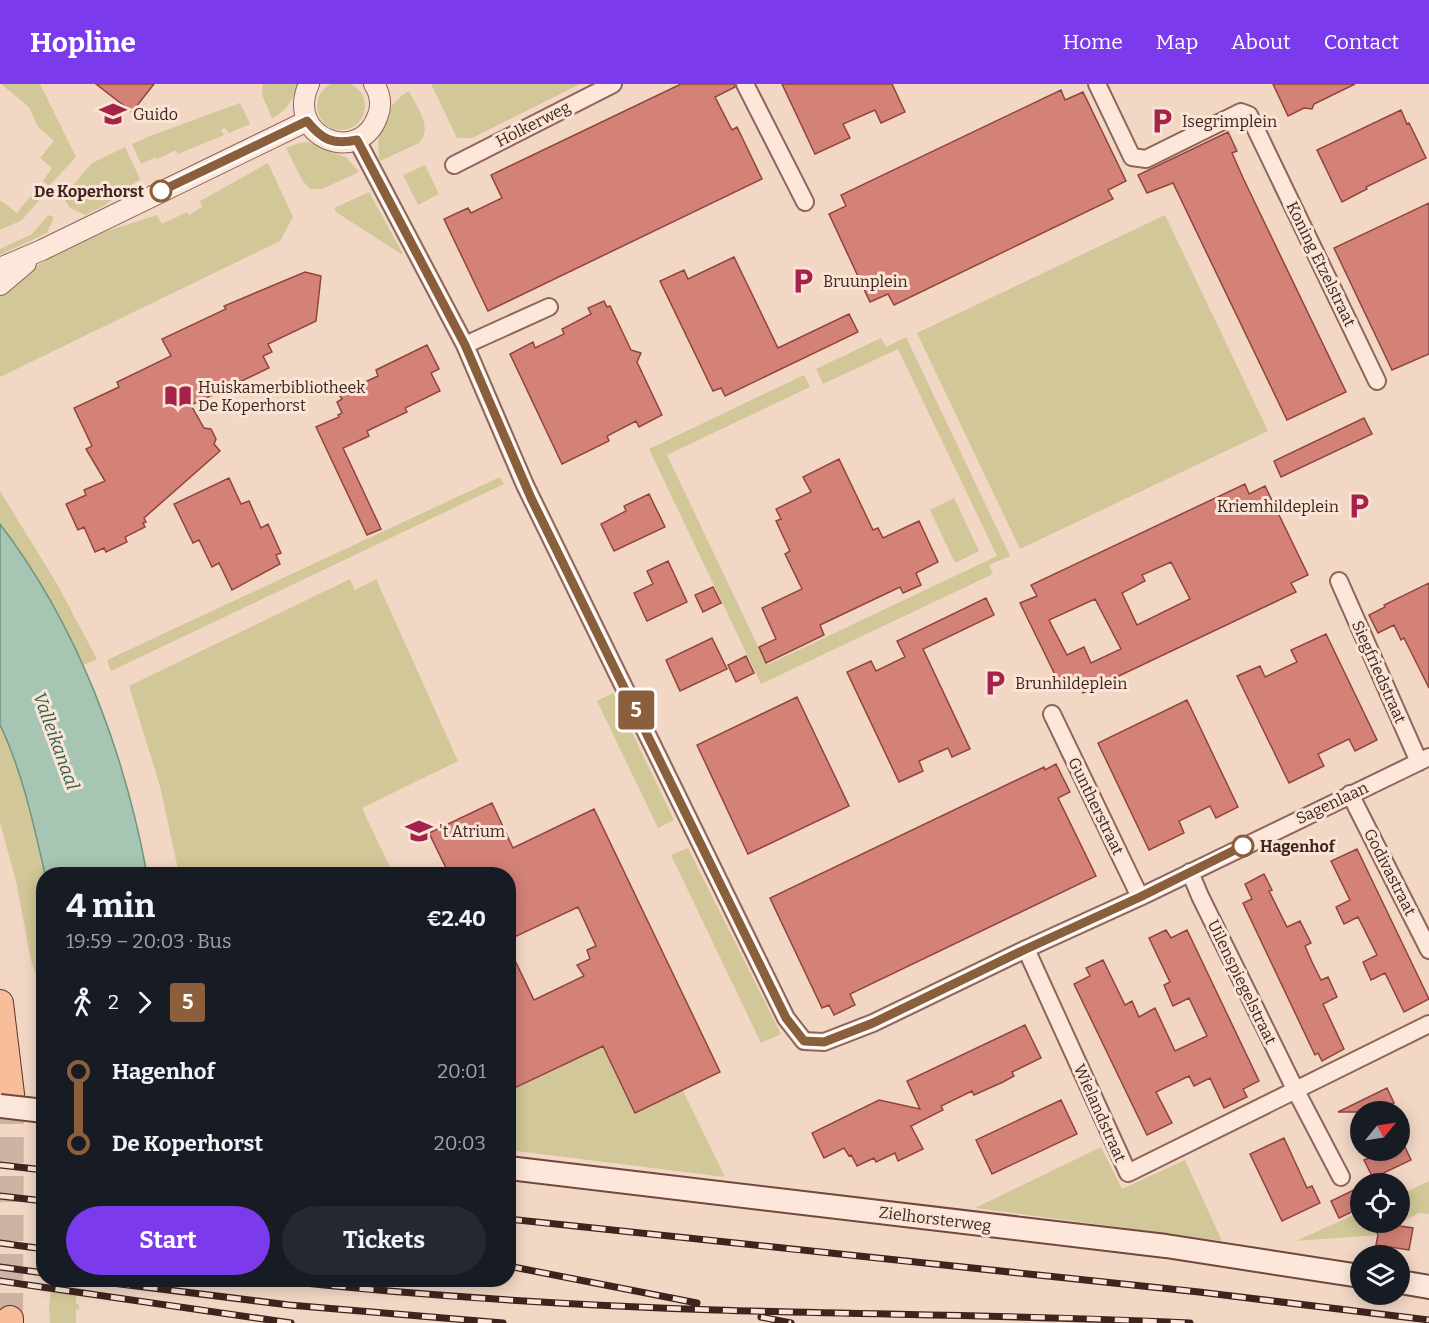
<!DOCTYPE html>
<html lang="en">
<head>
<meta charset="utf-8">
<style>
  :root { --surface:#171b24; --page:#242831; --text:#f1f3f6; --muted:#9ea1a6; --accent:#7c3aed }
  body { margin:0; font-family:Bitter,serif; background:var(--page); color:var(--text); height:100vh; display:flex; flex-direction:column; font-size:22px; white-space:nowrap }
  * { box-sizing:border-box; margin:0 }
  p { font-size:20px; color:var(--muted) }
  .icon { flex:none; width:33px; height:33px; fill:none; stroke:currentColor; stroke-width:2; stroke-linecap:round; stroke-linejoin:round }
  .map { position:relative; flex:1; overflow:hidden }
  .sheet { position:absolute; left:36px; top:783px; width:480px; height:420px; display:flex; flex-direction:column; background:var(--surface); border-radius:24px; box-shadow:0 3px 15px #0003 }
  .sheet>* { flex:none }
  .badge { padding:0 12px; border-radius:4px; font-size:21px; line-height:39px }
  .needle { width:39px; rotate:60deg }
  .fabs { position:absolute; left:1350px; top:1017px; display:grid; gap:12px }
  .fabs a { display:grid; place-items:center; width:60px; height:60px; border-radius:50%; background:var(--surface); box-shadow:0 3px 15px #0003; font-size:30px }
  .map>.badge { position:absolute; translate:-50% -50%; box-shadow:0 0 0 3px #fff }
  .legs { display:flex; align-items:center; gap:9px; height:66px; padding:0 30px; font-size:20px }
  .legs p { margin-inline-start:auto }
  .summary { display:flex; align-items:center; justify-content:space-between; height:102px; padding:0 30px }
  h1 { font-size:33px; font-weight:700; line-height:45px }
  .action { display:flex; gap:12px; margin-top:auto; padding:12px 30px }
  .action a { flex:1; height:69px; border-radius:36px; background:var(--accent); color:#fff; font-size:24px; font-weight:700; line-height:69px; text-align:center }
  .action a+a { background:var(--page); color:var(--text) }
  ul { padding:0 30px; list-style:none }
  li { display:flex; align-items:center; gap:21px; height:72px; font-size:22px }
  li i { display:grid; place-items:center; width:9px; height:100%; margin:0 8px; background:currentColor }
  li i::after { content:''; width:15px; height:15px; margin:-8px; border:4px solid; border-radius:50%; background:var(--surface) }
  li p { margin-inline-start:auto }
  li:first-child i { background:linear-gradient(#0000 50%,currentColor 0) }
  li:last-child i { background:linear-gradient(currentColor 50%,#0000 0) }
  header { display:flex; align-items:center; gap:36px; box-sizing:border-box; height:84px; padding:0 30px; background:var(--accent); color:#fff }
  header strong { font-size:28px }
  nav { display:flex; gap:33px; margin-inline-start:auto; font-size:21px }
  .map>svg:first-child { display:block }
  .green { fill:#d2c798 }
  .water { fill:#a7c5b3; stroke:#6d957f; stroke-width:1.5 }
  .pier { fill:#f2d7c5 }
  .building { fill:#d48278; stroke:#91443c; stroke-width:1.5; fill-rule:evenodd }
  .lines { fill:none; stroke-linecap:round; stroke-linejoin:round }
  .primary-tunnel { stroke:#ceb3a4; stroke-width:26; stroke-dasharray:26 13; stroke-linecap:butt }
  .minor-casing { stroke:#906559; stroke-width:20 }
  .tertiary-casing { stroke:#906559; stroke-width:22 }
  .secondary-casing { stroke:#72473c; stroke-width:26 }
  .primary-casing { stroke:#5d352d; stroke-width:28 }
  .minor { stroke:#fce7da; stroke-width:16 }
  .tertiary { stroke:#fce7da; stroke-width:20 }
  .secondary { stroke:#fce7da; stroke-width:22 }
  .primary { stroke:#f8be9a; stroke-width:26 }
  .rail-casing { stroke:#3e241e; stroke-width:7 }
  .rail { stroke:#f9e4d6; stroke-width:4.5; stroke-dasharray:14; stroke-linecap:butt }
  .secondary-bridge-casing { stroke:#72473c; stroke-width:26; stroke-linecap:butt }
  .secondary-bridge { stroke:#fce7da; stroke-width:22 }
  .line-1-casing { stroke:#fff; stroke-width:14 }
  .line-1 { stroke:#8b5e3c; stroke-width:9 }
  .stop-1-dot { fill:#fff; stroke:#8b5e3c; stroke-width:3 }
  .labels { text-anchor:middle; dominant-baseline:central; stroke-width:6; stroke-linejoin:round; paint-order:stroke }
  .poi-label { font-size:16px; fill:#3e241e; stroke:#f9e4d6; text-anchor:start }
  .street-label { font-size:16px; fill:#3e241e; stroke:#f9e4d6 }
  .stop-label { font-size:16px; font-weight:bold; fill:#3e241e; stroke:#f9e4d6; text-anchor:end }
  .water-label { font-size:18px; font-style:italic; fill:#2c604d; stroke:#f9e4d6 }
</style>
</head>
<body>
<header>
<strong>Hopline</strong>
<nav><a>Home</a><a>Map</a><a>About</a><a>Contact</a></nav>
</header>
<div class="map">
<svg width="1429" height="1239" viewBox="0 0 1429 1239">
  <rect width="100%" height="100%" fill="#f2d7c5"/>
  <path class="green" d="M317 22a24 24 0 1 1 48 0a24 24 0 1 1-48 0Z
    M1,0H40L76,73L49,102L43,97L52,84L40,74L54,57L38,43L29,23Z
    M263,0H298C292,16 288,26 272,34L262,11Z
    M431,0H580L472,54H457Z
    M409,7C416,22 434,44 419,59L380,77C374,52 385,20 409,7Z
    M240,19L250,40L229,49L225,44L221,46L224,51L178,70L176,66L157,75L156,73L141,80L132,60L150,52Z
    M308,58L347,74L359,88L322,105H310L302,96L286,64L299,59Z
    M125,63L140,95L105,121L85,131L70,124L63,113L92,79Z
    M268,79L293,133L280,157L0,293V211L38,181L53,172L98,150L157,131L162,140L187,128L189,131L202,123L200,117Z
    M425,81L439,110L418,121L403,91Z
    M369,108L403,170H401L336,128L334,124Z
    M33,109L40,115L22,136L0,146V116L17,129Z
    M48,131L54,133L47,149L0,171V165L32,150Z
    M1165,131L1268,347L1020,465L917,249Z
    M906,253L1010,472L989,481L993,490L761,600L649,365L804,291L810,303L667,371L767,581L997,472L898,265L823,300L816,285L881,254L886,263Z
    M500,393L504,400L111,587L107,576Z
    M0,407L57,500L97,575L84,581L17,462L0,440Z
    M954,414L979,467L955,479L930,426Z
    M350,495L355,506L376,495L458,677L362,724L393,790H179L160,702L129,602Z
    M613,609L674,736L658,744L597,617Z
    M0,641C22,686 34,742 45,790H44L43,910L31,876L16,797L0,739Z
    M688,764L781,950L761,959L671,771Z
    M648,935L725,1093L509,1066L508,1001Z
    M1101,1063L1122,1105L1185,1076L1222,1157L975,1124Z
    M1429,1097V1130L1419,1129L1378,1151L1296,1157L1360,1128V1138H1400V1111Z
    M52,1196H79V1239H50L49,1225Z"/>
  <path class="water" d="M0,440C77,541 124,666 147,790H45C34,742 22,686 0,641Z"/>
  <path class="pier" d="M76,1196H146V1230L76,1220Z
    M76,1225L146,1235V1239H76Z"/>
  <path class="building" d="M96,0H154L132,28Z
    M681,0H735V3L715,13L732,46L737,43L762,95L488,227L444,135L468,124L471,129L502,114L491,91Z
    M782,0H892L905,28L881,39L875,26L843,40L850,54L815,70Z
    M1273,0H1355L1314,20L1312,25L1304,24L1288,32Z
    M1061,6L1065,16L1083,8L1126,97L1108,106L1113,115L894,221L888,210L870,218L829,130L846,122L841,111Z
    M1401,26L1407,40L1409,39L1426,74L1366,103L1367,105L1342,118L1317,66Z
    M1228,48L1237,67L1232,69L1244,96L1346,308L1287,336L1173,99L1147,109L1138,91Z
    M1429,119V270L1392,286L1334,164Z
    M734,173L778,264L849,230L858,248L725,312L721,304L713,307L660,197L684,186L688,195Z
    M305,188L321,192L316,237L268,260L272,268L263,272L269,284L191,321L204,344L211,345L216,355L214,360L220,367L144,434L146,438L143,439L145,443L125,453L127,458L106,468L104,464L95,468L84,443L78,446L66,420L86,411L84,406L105,397L86,365L92,362L74,324L119,303L117,298L171,272L162,255L226,225L224,222Z
    M604,217L607,223L610,222L631,266L641,269L637,278L662,331L639,343L636,337L607,352L609,357L562,380L510,270L533,258L535,264L564,250L562,245L591,230L588,224Z
    M427,261L439,285L431,289L440,307L405,324L407,328L367,347L369,352L343,364L381,445L367,451L316,343L339,333L338,331L342,329L337,318L342,315L339,310L378,292L376,286Z
    M1364,334L1372,350L1281,393L1274,377Z
    M839,375L873,446L878,444L883,454L919,437L938,478L916,489L921,501L903,509L900,503L820,541L824,551L766,579L759,563L776,555L762,524L802,505L785,470L790,467L776,437L781,435L776,425L811,408L803,393Z
    M229,394L241,420L249,417L261,444L268,440L281,469L276,471L280,480L232,506L219,479L212,483L199,456L193,459L174,420Z
    M1245,400L1249,410L1265,402L1308,491L1291,499L1296,508L1083,609L1079,600L1063,607L1020,519L1037,512L1031,501ZM1171,478L1190,515L1137,541L1122,509L1145,497L1142,491ZM1095,515L1121,565L1091,579L1084,563L1067,571L1049,536Z
    M649,410L665,443L614,467L601,440L626,427L624,422Z
    M668,477L687,518L647,537L634,509L653,500L647,487Z
    M1429,499V604L1404,554L1401,556L1394,541L1378,549L1369,531L1385,523L1384,521Z
    M713,503L721,519L703,528L695,511Z
    M986,514L994,531L923,565L970,665L952,673L948,664L919,677L923,687L899,698L847,588L871,577L876,587L905,573L897,557Z
    M1326,550L1377,656L1355,667L1349,655L1318,670L1324,682L1289,699L1237,592L1260,582L1265,593L1297,578L1291,566Z
    M712,554L727,585L680,607L666,576Z
    M746,572L754,589L736,598L728,581Z
    M797,613L849,722L748,770L697,661Z
    M1187,616L1238,723L1216,734L1210,722L1179,737L1184,749L1149,766L1098,659Z
    M1056,680L1070,708L1058,714L1096,792L850,910L855,921L834,931L829,921L822,924L770,814L1044,683L1045,686Z
    M492,719L513,764L594,725L720,988L635,1029L603,962L508,1007V862L534,916L584,892L577,881L590,875L587,866L596,862L578,823L508,856V790H449L429,749Z
    M1357,765L1429,915L1404,928L1385,889L1371,896L1363,878L1377,871L1358,833L1344,840L1336,823L1350,816L1331,777Z
    M1264,790L1272,806L1269,807L1287,843L1300,837L1311,859L1305,862L1312,878L1321,896L1328,893L1337,913L1323,920L1344,965L1322,977L1318,969L1315,971L1243,819L1252,815L1245,800Z
    M1166,846L1171,854L1187,846L1259,997L1243,1005L1247,1013L1224,1024L1210,994L1194,1002L1189,992L1156,1008L1172,1039L1147,1051L1074,900L1090,892L1086,884L1103,876L1125,921L1132,917L1139,933L1155,924L1175,967L1207,952L1189,914L1173,922L1164,901L1170,898L1149,854Z
    M1025,941L1041,974L1012,988L1014,992L1003,998L974,1011L972,1007L941,1022L943,1026L911,1042L923,1065L898,1077L895,1069L876,1078L874,1074L857,1082L851,1071L849,1072L844,1064L824,1074L812,1049L879,1016L920,1025L907,997Z
    M1387,1004L1394,1019L1386,1024L1377,1028H1338Z
    M1061,1016L1077,1050L992,1090L976,1056Z
    M1284,1054L1307,1104L1312,1102L1320,1119L1282,1137L1250,1070Z
    M1404,1061L1411,1076L1373,1094L1364,1076L1369,1074L1365,1066H1400V1063Z
    M1360,1103V1124L1339,1134L1331,1117Z
    M1372,1138L1413,1144L1409,1166L1376,1161L1378,1151Z"/>
  <g class="lines">
    <path class="primary-tunnel" d="M10,1235L11,1010"/>
    <defs>
      <path id="minor" d="M745,0L805,118
        M1097,0L1132,73L1146,75L1241,28L1249,31L1377,297
        M357,56L465,261L525,401L786,934L804,957L824,958L873,939L1026,865L1140,813L1429,673
        M454,81L613,0
        M465,261L549,223
        M1339,497L1419,678
        M1052,630L1140,813
        M1350,710L1429,866
        M1190,788L1200,812L1296,1007L1341,1093
        M1026,865L1128,1089L1429,940"/>
      <path id="tertiary" d="M309,0C284,54 361,83 378,31C382,21 380,9 374,0
        M0,184L42,166L307,37
        M0,201L26,179"/>
      <path id="secondary" d="M508,1084L1166,1162L1360,1192
        M1400,1198L1429,1203"/>
      <path id="primary" d="M0,919L11,1010
        M10,1239V1235"/>
    </defs>
    <use href="#minor" class="minor-casing"/>
    <use href="#tertiary" class="tertiary-casing"/>
    <use href="#secondary" class="secondary-casing"/>
    <use href="#primary" class="primary-casing"/>
    <use href="#minor" class="minor"/>
    <use href="#tertiary" class="tertiary"/>
    <use href="#secondary" class="secondary"/>
    <use href="#primary" class="primary"/>
    <defs>
      <path id="rail" d="M0,1081L44,1086
        M0,1112L44,1117
        M508,1135L1199,1208L1429,1236
        M0,1159L44,1165
        M508,1182L697,1219
        M0,1183L44,1189
        M88,1196L289,1221L503,1239
        M276,1196C422,1212 569,1221 716,1226C874,1231 1032,1231 1190,1239
        M0,1197L291,1239
        M761,1233L791,1239"/>
    </defs>
    <use href="#rail" class="rail-casing"/>
    <use href="#rail" class="rail"/>
    <defs>
      <path id="secondary-bridge" d="M0,1022L44,1027"/>
    </defs>
    <use href="#secondary-bridge" class="secondary-bridge-casing"/>
    <use href="#secondary-bridge" class="secondary-bridge"/>
  </g>
  <g class="lines">
    <defs>
      <path id="line-1" d="M161,107L307,37C322,56 333,61 357,56L465,261L531,414L786,934L804,957L824,958L873,939L1026,865L1140,813L1243,762"/>
    </defs>
    <use href="#line-1" class="line-1-casing"/>
    <use href="#line-1" class="line-1"/>
  </g>
  <defs>
    <symbol id="school-bare" viewBox="-9 -9 18 18"><path d="M0-5L7-2L0 1L-7-2ZM-4 1L0 2.5L4 1V4Q0 6-4 4Z" fill="#a5234b" stroke="#f9e4d6" stroke-width="2.5" paint-order="stroke"/></symbol>
    <symbol id="parking-bare" viewBox="-9 -9 18 18"><path d="M-3.5-5.5H1a3.5 3.5 0 0 1 0 7H-1V5.5H-3.5ZM-1-3.4V-.6H.8a1.4 1.4 0 0 0 0-2.8Z" fill="#a5234b" stroke="#f9e4d6" stroke-width="2.5" paint-order="stroke"/></symbol>
    <symbol id="library-bare" viewBox="-9 -9 18 18"><path d="M-6-4Q-3-5.5-.7-3.5V5Q-3 3-6 4ZM6-4Q3-5.5 .7-3.5V5Q3 3 6 4Z" fill="#a5234b" stroke="#f9e4d6" stroke-width="2.5" paint-order="stroke"/></symbol>
  </defs>
  <g fill-rule="evenodd">
    <use href="#school-bare" x="94" y="11" width="38" height="38"/>
    <use href="#parking-bare" x="1143" y="18" width="38" height="38"/>
    <use href="#parking-bare" x="784" y="178" width="38" height="38"/>
    <use href="#library-bare" x="159" y="293" width="38" height="38"/>
    <use href="#parking-bare" x="1340" y="403" width="38" height="38"/>
    <use href="#parking-bare" x="976" y="580" width="38" height="38"/>
    <use href="#school-bare" x="400" y="728" width="38" height="38"/>
  </g>
  <g class="stop-1-dot">
    <circle cx="161" cy="107" r="10"/>
    <circle cx="1243" cy="762" r="10"/>
  </g>
  <g class="labels">
    <g class="poi-label">
      <text x="133" y="30">Guido</text>
      <text x="1182" y="37">Isegrimplein</text>
      <text x="823" y="197">Bruunplein</text>
      <text x="198" y="303">Huiskamerbibliotheek<tspan x="198" dy="18">De Koperhorst</tspan></text>
      <text x="1339" y="422" text-anchor="end">Kriemhildeplein</text>
      <text x="1015" y="599">Brunhildeplein</text>
      <text x="439" y="747">'t Atrium</text>
    </g>
    <g class="street-label">
      <text transform="translate(533 40) rotate(-27)">Holkerweg</text>
      <text transform="translate(1321 180) rotate(64)">Koning Etzelstraat</text>
      <text transform="translate(1379 588) rotate(66)">Siegfriedstraat</text>
      <text transform="translate(1332 719) rotate(-25)">Sagenlaan</text>
      <text transform="translate(1096 722) rotate(64)">Guntherstraat</text>
      <text transform="translate(1390 788) rotate(63)">Godivastraat</text>
      <text transform="translate(1242 898) rotate(64)">Uilenspiegelstraat</text>
      <text transform="translate(1100 1029) rotate(66)">Wielandstraat</text>
      <text transform="translate(935 1135) rotate(7)">Zielhorsterweg</text>
    </g>
    <g class="stop-label">
      <text x="144" y="107">De Koperhorst</text>
      <text x="1260" y="762" text-anchor="start">Hagenhof</text>
    </g>
    <g class="water-label">
      <text transform="translate(56 657) rotate(70)">Valleikanaal</text>
    </g>
  </g>
</svg>
<div class="fabs">
<a><svg class="needle" viewBox="-14 -14 28 28"><path d="M0-13l5 13h-10z" fill="#e53935"/><path d="M0 13l5-13h-10z" fill="#9ea1a6"/></svg></a>
<a><svg class="icon" aria-label="locate" viewBox="0 0 24 24"><circle cx="12" cy="12" r="6"/><path d="M12 2v4M12 18v4M2 12h4M18 12h4"/></svg></a>
<a><svg class="icon" aria-label="layers" viewBox="0 0 24 24"><path d="M12 4l9 5-9 5-9-5zM3 14l9 5 9-5"/></svg></a>
</div>
<b class="badge" style="left:636px;top:626px;background:#8b5e3c;color:#fff">5</b>
<section class="sheet">
<div class="summary"><div><h1>4 min</h1><p>19:59 – 20:03 · Bus</p></div><b>€2.40</b></div>
<div class="legs"><svg class="icon" aria-label="walk" viewBox="0 0 24 24"><circle cx="13" cy="4" r="2"/><path d="M13 8l-2 6 4 7M11 14l-3 7M7 12l3-4h3l4 4"/></svg>2<svg class="icon" aria-label="forward" viewBox="0 0 24 24"><path d="M9 5l7 7-7 7"/></svg><b class="badge" style="background:#8b5e3c;color:#fff">5</b></div>
<ul>
<li><i style="color:#8b5e3c"></i><b>Hagenhof</b><p>20:01</p></li>
<li><i style="color:#8b5e3c"></i><b>De Koperhorst</b><p>20:03</p></li>
</ul>
<div class="action"><a>Start</a><a>Tickets</a></div>
</section>
</div>
</body>
</html>
